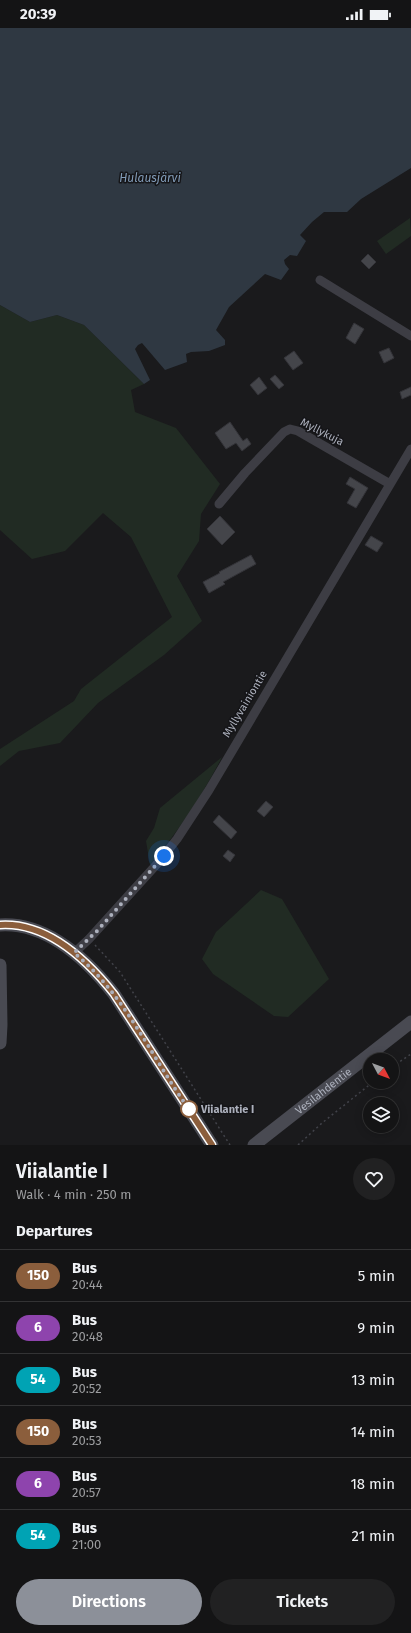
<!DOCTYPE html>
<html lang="en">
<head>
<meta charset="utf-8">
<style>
  :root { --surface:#141415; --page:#212122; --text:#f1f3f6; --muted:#9d9ea0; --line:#333334; --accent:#8c9099 }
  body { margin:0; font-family:"Fira Sans",sans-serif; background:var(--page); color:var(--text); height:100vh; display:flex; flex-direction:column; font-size:15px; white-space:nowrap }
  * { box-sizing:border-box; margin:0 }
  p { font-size:13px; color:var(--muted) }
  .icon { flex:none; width:22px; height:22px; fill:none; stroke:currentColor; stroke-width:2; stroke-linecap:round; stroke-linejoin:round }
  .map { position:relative; height:1117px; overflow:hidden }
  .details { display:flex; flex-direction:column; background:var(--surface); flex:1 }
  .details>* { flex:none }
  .badge { padding:0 8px; border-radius:13px; font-size:14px; line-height:26px }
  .needle { width:26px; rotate:131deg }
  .tools { position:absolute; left:363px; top:1025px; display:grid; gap:8px }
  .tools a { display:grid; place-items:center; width:36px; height:36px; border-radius:50%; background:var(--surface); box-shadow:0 2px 10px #0003,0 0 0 1px var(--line); font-size:20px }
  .you { position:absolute; width:20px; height:20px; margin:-10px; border:3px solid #fff; border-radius:50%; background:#1a73e8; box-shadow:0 0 0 6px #1a73e833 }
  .map>.badge { position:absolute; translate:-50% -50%; box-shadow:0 0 0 2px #fff }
  h2 { padding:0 16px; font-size:15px; line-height:36px }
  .round { display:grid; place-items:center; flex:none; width:42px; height:42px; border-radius:21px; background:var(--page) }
  .headline { display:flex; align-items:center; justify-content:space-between; height:68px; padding:0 16px }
  h1 { font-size:19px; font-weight:600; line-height:30px }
  .action { display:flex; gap:8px; margin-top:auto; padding:8px 16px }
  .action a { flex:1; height:46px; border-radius:24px; background:var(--accent); color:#fff; font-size:16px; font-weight:600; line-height:46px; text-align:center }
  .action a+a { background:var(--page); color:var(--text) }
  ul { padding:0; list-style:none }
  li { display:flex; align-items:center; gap:12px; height:52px; padding:0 16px; border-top:1px solid var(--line) }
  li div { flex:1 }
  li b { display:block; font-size:15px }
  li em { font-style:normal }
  li .badge { min-width:44px; font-weight:700; text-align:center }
  .status { display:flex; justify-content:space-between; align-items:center; height:28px; padding:0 20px; background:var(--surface); direction:ltr }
  .status svg { height:11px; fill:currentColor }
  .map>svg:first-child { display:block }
  .green { fill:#212b23 }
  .water { fill:#2f3842 }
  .building { fill:#44454a; stroke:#343439 }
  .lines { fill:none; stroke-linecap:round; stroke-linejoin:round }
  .path { stroke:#414249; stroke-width:1.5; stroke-dasharray:2 3; stroke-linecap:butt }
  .minor { stroke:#3d3d44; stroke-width:9 }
  .secondary { stroke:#494a52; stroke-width:13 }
  .line-casing { stroke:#fff; stroke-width:9 }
  .line { stroke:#8b5e3c; stroke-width:6 }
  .walk { stroke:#acb0bc; stroke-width:4; stroke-dasharray:0 7.2 }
  .stop-dot { fill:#fff; stroke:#8b5e3c; stroke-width:2 }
  .labels { text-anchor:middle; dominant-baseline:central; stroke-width:3; stroke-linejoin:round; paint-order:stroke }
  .street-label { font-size:11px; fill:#acb0bc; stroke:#151518 }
  .stop-label { font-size:11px; font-weight:bold; fill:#acb0bc; stroke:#151518; text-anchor:start }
  .water-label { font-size:12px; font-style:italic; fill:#829cb8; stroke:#151518 }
</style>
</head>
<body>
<div class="status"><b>20:39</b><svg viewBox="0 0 49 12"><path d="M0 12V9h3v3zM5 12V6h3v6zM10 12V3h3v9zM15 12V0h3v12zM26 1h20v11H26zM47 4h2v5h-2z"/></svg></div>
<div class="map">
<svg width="411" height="1117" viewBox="0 0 411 1117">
  <rect width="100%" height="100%" fill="#1a1a1c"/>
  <path class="green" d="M410,190L411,208L386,226L377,213Z
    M0,277L30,294L57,287L84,297L144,356L131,362L135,384L176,400L220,456L201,486L199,513L177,548L202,593L164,627L98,675L60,715L19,723L0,738V721L74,673L81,661L172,589L131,509L103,485L65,523L32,531L0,502Z
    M222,729C202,768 178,804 150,837L146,813L154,800L160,780Z
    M261,862L282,871L329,951L288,989L274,988L213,946L202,931L216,904Z"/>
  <path class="water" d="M0,0H411V140L361,171L347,184H324L312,194L300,207L306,213L297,228L290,227L284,232L285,236L289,241L281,252L265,246L229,279L216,302L225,312V317L209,323L191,324L186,326L187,334L165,342L142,315L138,317L135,321L150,352L144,356L84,297L57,287L30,294L0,277Z"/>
  <path class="building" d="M368,226L376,234L369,241L361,233Z
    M354,295L364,301L355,316L346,310Z
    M389,320L394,330L384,335L379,324Z
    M294,323L303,335L293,342L284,330Z
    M275,347L284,357L279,361L270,351Z
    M259,349L267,360L258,367L250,357Z
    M411,359V367L402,371L400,364Z
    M230,394L243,413L247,410L251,416L242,423L236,415L226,421L215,405Z
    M350,449L368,460L356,480L347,475L355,461L346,456Z
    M220,488L235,504L222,517L207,501Z
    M371,508L383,515L377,524L365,517Z
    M251,527L256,536L223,554L225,556L209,565L203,554L220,545L219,544Z
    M266,773L273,779L264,789L257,783Z
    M219,787L237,804L231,811L213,794Z
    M228,822L235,827L230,834L223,828Z"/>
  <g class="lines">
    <path class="path" d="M95,917L120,944L230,1117
      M392,1039L411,1026
      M298,1117L322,1095L373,1054"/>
    <path class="minor" d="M320,252L411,308
      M219,476L245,445L284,404L290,401L298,403L390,456
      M74,925L89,911L157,836L177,811L209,762L411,421"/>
    <g class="secondary">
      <path d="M0,897C47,894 87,932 114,966L212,1117"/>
      <path d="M0,937L1,997L0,1015"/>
      <path id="s1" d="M254,1117L411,994"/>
    </g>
  </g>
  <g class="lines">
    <defs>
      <path id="line" d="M0,897C47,894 87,932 114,966L212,1117"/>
    </defs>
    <use href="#line" class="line-casing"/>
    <use href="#line" class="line"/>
    <path class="walk" d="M164,828L98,902L74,925C125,966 151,1029 189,1081"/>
  </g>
  <circle class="stop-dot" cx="189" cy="1081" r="8"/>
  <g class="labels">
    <g class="street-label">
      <text transform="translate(322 404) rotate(27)">Myllykuja</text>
      <text transform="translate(245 676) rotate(-59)">Myllyvainiontie</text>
      <text stroke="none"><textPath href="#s1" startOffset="88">Vesilahdentie</textPath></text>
    </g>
    <g class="stop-label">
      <text x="201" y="1081">Viialantie I</text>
    </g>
    <g class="water-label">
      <text x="150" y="150">Hulausjärvi</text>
    </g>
  </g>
</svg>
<div class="tools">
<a><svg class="needle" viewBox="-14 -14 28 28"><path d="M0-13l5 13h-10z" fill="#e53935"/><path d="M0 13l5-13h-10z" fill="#9d9ea0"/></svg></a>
<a><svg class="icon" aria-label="layers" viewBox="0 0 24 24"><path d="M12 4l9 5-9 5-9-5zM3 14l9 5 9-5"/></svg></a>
</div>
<div class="you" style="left:164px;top:828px"></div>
</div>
<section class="details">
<div class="headline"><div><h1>Viialantie I</h1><p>Walk · 4 min · 250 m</p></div><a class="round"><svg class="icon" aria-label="heart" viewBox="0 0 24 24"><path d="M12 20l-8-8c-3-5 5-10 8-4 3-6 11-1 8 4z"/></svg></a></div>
<h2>Departures</h2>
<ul>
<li><span class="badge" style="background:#8b5e3c;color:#fff">150</span><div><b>Bus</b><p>20:44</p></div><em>5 min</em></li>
<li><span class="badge" style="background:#8e44ad;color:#fff">6</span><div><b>Bus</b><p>20:48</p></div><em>9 min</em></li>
<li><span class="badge" style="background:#00a3b4;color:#fff">54</span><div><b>Bus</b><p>20:52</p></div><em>13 min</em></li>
<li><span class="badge" style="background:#8b5e3c;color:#fff">150</span><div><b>Bus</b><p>20:53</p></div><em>14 min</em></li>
<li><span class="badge" style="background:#8e44ad;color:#fff">6</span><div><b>Bus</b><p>20:57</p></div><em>18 min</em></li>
<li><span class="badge" style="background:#00a3b4;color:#fff">54</span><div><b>Bus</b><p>21:00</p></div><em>21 min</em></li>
</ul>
<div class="action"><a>Directions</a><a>Tickets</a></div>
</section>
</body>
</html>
